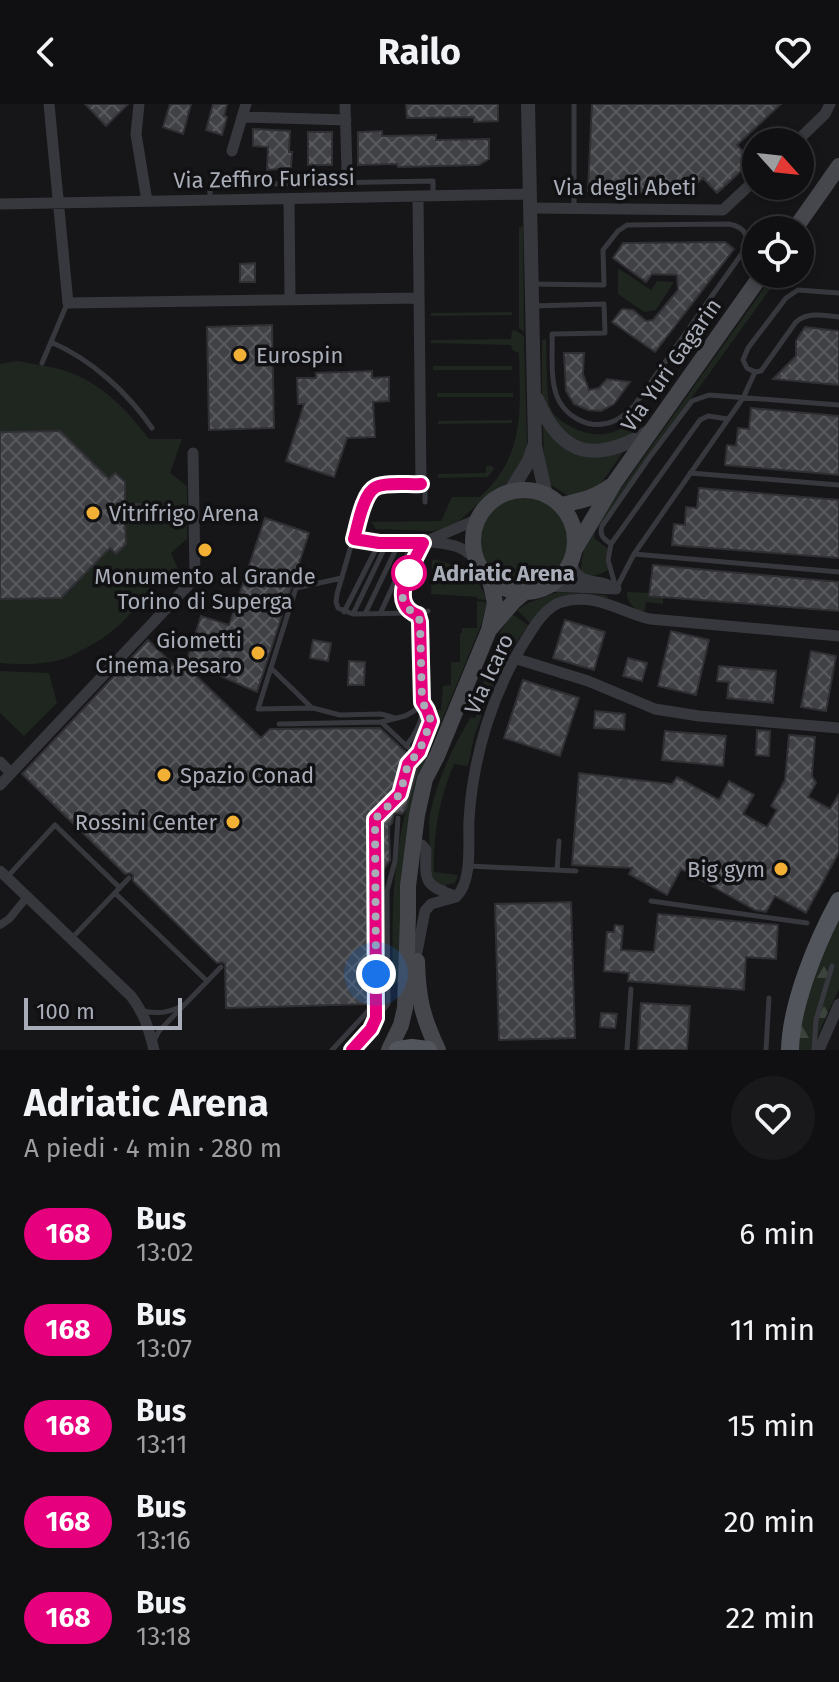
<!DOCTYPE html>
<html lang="it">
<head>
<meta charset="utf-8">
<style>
  :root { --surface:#101012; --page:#19191b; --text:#f1f3f6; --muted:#9c9d9f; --line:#303032 }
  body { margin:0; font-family:"Fira Sans",sans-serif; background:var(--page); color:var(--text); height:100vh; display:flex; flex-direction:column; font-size:30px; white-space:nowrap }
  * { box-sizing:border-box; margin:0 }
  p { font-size:26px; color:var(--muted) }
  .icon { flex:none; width:44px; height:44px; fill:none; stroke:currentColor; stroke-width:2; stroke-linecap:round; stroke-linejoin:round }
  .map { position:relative; height:946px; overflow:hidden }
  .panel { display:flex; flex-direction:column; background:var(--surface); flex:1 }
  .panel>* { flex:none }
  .badge { padding:0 16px; border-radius:26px; font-size:28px; line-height:52px }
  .needle { width:52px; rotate:117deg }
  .buttons { position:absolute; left:742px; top:24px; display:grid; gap:16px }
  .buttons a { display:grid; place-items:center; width:72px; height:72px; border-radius:50%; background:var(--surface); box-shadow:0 4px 12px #0003,0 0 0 2px var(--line); font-size:40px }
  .scale { position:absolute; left:24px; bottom:20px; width:158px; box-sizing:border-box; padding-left:8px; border:4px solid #a8adb8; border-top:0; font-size:22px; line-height:28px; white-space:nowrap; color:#a8adb8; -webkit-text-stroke:6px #111113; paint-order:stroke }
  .you { position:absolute; width:40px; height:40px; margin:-20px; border:6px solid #fff; border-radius:50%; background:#1a73e8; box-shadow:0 0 0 12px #1a73e833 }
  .map>.badge { position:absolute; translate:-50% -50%; box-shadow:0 0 0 4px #fff }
  .round { display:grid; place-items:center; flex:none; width:84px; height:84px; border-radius:42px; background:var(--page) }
  .headline { display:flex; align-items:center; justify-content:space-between; height:136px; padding:0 24px }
  h1 { font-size:38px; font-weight:700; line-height:60px }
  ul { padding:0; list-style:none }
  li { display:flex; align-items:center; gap:24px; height:96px; padding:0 24px }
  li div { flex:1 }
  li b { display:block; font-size:30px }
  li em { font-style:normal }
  li .badge { min-width:88px; font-weight:700; text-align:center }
  header { display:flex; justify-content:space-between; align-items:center; height:104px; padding:0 24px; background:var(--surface); font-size:36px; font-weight:700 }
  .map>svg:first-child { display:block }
  .green { fill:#1e261f }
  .forest { fill:url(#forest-firs) }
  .building { fill:url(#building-cross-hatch); stroke:#303034; stroke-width:2 }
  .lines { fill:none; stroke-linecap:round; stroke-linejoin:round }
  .service { stroke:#37383d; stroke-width:5 }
  .pedestrian { stroke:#37383d; stroke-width:8 }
  .minor { stroke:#37383d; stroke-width:11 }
  .tertiary { stroke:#37383d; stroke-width:14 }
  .secondary { stroke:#45474d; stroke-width:16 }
  .primary { stroke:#53555c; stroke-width:18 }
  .service-bridge { stroke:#37383d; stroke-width:5 }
  .line-casing { stroke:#fff; stroke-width:18 }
  .line { stroke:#e6007e; stroke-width:12 }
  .walk { stroke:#a8adb8; stroke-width:8; stroke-dasharray:0 14.4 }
  .poi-dot { fill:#f2b134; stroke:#111113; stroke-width:3 }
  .stop-dot { fill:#fff; stroke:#e6007e; stroke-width:4 }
  .labels { text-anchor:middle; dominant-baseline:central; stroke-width:7; stroke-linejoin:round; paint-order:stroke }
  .street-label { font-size:22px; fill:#a8adb8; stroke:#111113 }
  .poi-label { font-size:22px; fill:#a8adb8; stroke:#111113; text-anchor:start }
  .stop-label { font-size:22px; font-weight:bold; fill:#a8adb8; stroke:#111113; text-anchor:start }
</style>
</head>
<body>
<header><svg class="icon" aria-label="back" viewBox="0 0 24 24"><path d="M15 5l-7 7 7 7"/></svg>Railo<svg class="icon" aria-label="heart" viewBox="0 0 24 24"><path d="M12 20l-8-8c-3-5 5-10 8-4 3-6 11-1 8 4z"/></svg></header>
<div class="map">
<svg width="839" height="946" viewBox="0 0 839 946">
  <defs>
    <pattern id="forest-firs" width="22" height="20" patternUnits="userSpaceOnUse" patternTransform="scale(2)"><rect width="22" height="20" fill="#1e261f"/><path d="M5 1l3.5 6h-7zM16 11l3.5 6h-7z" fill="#3c433d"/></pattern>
    <pattern id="building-cross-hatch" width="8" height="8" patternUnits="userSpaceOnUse" patternTransform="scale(2)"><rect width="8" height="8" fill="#404145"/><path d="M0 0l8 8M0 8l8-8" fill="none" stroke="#595a5e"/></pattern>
  </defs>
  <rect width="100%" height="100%" fill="#161618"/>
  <path class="green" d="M523,122L524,228L519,224V123Z
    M618,164L651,186L657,177L674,178L656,206L644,208L618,190Z
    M774,170H781L595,428L594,434L608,445L605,455L608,466C599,471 590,475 581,468C581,454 585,439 591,427Z
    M512,208V211L431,212V209Z
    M515,226L524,232L527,339L526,351L510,378L495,385L459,417L445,424L433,427L376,425L371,418L441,417L452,393H480C526,351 520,306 519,249L512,246L511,241L431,239V236L511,235L512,227Z
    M546,235C547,248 546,294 550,303C553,311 561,317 568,321C593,336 621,334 639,308L645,314L626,335L600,342L574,337L564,331L542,295V236Z
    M17,257C29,259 42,261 55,264C97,274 124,302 149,335H182L170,369L187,382V435L171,449L184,479L152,480C133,511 113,531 80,547C74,550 68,554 63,555C43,561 20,561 0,559V260Z
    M433,262H512V266H433Z
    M437,289H513V293H437Z
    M512,316V319L438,320V317Z
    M543,320L562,339L626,344L600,381L571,392L565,390L550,380L544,363Z
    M486,362H492L494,365L488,373L438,374V370L486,369Z
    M480 437a44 44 0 1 1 88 0a44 44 0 1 1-88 0Z
    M434,455C456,461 481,471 486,496L477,495V493L431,490L432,457Z
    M558,488L605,491L609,494L572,492L531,520L517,506L528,499Z
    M627,488L649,489V492L663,493V500L646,498L645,506L642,508C634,505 626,497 627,488Z
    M477,497L487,498L482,519L428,650L416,690L401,877L393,881C392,823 391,771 404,714C409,694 415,673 422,654C427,638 435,624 436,606H441L443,582L451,581V558H460V529H462V524H477Z
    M512,510L528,521L504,557L489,591L481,587C491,559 492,535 512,510Z
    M0,567L49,569L57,599L24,632L0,609Z
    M484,592L488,593L474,633L468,662L454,660C439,695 433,731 434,768L458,771L455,779L446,781V784C429,778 430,763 430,748C430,736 428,722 430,710C437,676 453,642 471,613L475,614Z"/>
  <path class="forest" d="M839,816V885L822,921L813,946H799C795,923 815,861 825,839C829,831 834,824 839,816Z"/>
  <path class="building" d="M85,0H128L106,22Z
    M170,0H191L183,30L163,23Z
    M213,0H227L224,12L227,13L222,31L206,26Z
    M406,0H498V17L474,18V13L407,14Z
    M592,0H781L737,41L752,57L717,89L703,74L685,90L588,87Z
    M253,25L290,27L289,48H292L291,64L267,66L268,43L253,42Z
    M382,27V32L436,31V36L489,35V55L479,61L398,63L397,60L358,61V28Z
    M308,28H332V61H308Z
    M725,138L734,145L655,248L612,218L622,205L633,206L646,217L653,216L678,186L677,171L652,170L646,178L613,154L623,139Z
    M255,159V178H240V160Z
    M272,221L274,324L209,326L207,223Z
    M805,223L839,227V281L773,275L796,252V237Z
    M564,249H584L583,270L589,286L599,284L607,275L630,278L614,300L601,307L588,306L574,300L566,287Z
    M372,267V274L389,273V297L373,298L375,333L347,334L334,373L286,357L304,300H298L297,274H316V269Z
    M751,304L839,312V371L725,361L727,341L736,342L738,324L749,325Z
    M60,327L109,375L115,369L125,378V400H140V418H125L126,440L116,450L110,444L61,494L0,495V328Z
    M699,384L839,396V454L672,441L674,420L685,421L686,403L697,404Z
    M265,414L309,429L257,588L216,570L218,565L187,556L201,512L229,521Z
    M653,461L839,478V507L649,492Z
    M565,516L605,528L594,566L553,554Z
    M671,527L709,536L696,591L658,582Z
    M148,536L183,570L185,561L261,634L270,625L380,624L409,651L403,659L395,687L370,714V900L226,904L225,860L222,858L217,859L133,777V771L130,769L125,770L22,670Z
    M313,536L331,539L328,557L310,554Z
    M811,547L836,552L826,607L801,603Z
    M628,554L647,559L642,577L623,572Z
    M349,557L365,558L364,581H348Z
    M719,562L776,567L773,599L727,594L729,578L717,577Z
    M523,576L579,594L560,652L504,634Z
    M595,607L625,610L624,626L594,624Z
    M757,626L770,627L769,652L756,651Z
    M665,627L726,632L723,662L662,656Z
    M789,631L815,633L812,672L816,679L808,693L830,705L839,690V748L806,809L775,792L766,808L755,806L681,765L667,791L629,770L632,764L572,761L579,669L672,680L677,673L719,696L729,677L754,691L743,710L767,723L777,706L771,702L785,676Z
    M416,659L418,663L406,705L402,710L398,709L394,710L392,719L389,723L390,756L381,769V717L404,693L413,663Z
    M571,798L575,934L499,936L495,800Z
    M658,810L778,821L776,855L746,853L744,886L628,877L629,869L604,867L607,828H614L615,821L623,822L621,846L654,848Z
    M641,899L690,902L687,946H638Z
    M601,909L617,910L615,924L600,923Z"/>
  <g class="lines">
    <path class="service" d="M210,94V81L433,77V91
      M574,103V0
      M532,180L604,181L603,146L618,127L627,121L729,120C747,124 749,132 743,148L634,302C627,308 622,314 614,317C589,328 561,311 555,286C550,269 553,248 552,230L605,229L604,200L533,202
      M51,238C92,256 127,288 152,324
      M42,259L67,200
      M755,268L747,264L743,256L748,244L786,194L798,186L839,189
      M690,369L839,381
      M425,380V398
      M353,435L337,490L336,498L338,504L353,510L411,509
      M611,440C604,435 599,432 602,422L649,354L692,297L709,291L839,301
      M634,450L839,468
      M342,474L296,484L258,605L313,604L340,611L381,610L395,614
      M617,483L634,450L743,294L755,268L761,267L796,218C808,207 824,212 839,213
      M616,484L608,456L611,440L700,316L708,312L728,315
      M344,508L379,439
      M353,510L387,439
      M365,510L399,439
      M380,510L413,438
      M418,511L428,507
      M271,564L312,604
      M381,618L411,646
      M279,620L381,618L405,612L414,607L422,598
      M406,642C415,631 421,620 423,606L420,518L418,511C387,497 413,461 422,439
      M469,762L576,767
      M557,766L559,737
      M8,772L55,721L120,784
      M115,789L207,877
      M651,797L807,819
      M72,834L129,774
      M376,901L375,715L400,690L408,660L419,648L431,617L422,598
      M143,907C158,910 166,909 180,903
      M154,937L159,927L221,863
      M332,946L370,905H384L388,900L387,787L395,757L398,714
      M352,946L371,925L376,914
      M627,946L631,885
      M766,946L769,894
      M814,946L816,916L832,862"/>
    <path class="pedestrian" d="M0,821L9,815L27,793"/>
    <path class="minor" d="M49,0L68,199L419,194
      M139,0L136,30L147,97
      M345,0L347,67
      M242,13L346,16
      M796,38L825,10L830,0
      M232,47L246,0
      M418,92L421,380C408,381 388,377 376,383C363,389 358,421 354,435C387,442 422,433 455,442C463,444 470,450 476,455
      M289,95L290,195
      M0,100L529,90
      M530,104L723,106L756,75
      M427,437L478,415
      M571,458C573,463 574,468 578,471C585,480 602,476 612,483
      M549,482L616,485
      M514,554L588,577L655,605L699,612L839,624
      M0,658L11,669
      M0,681L195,474L193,349
      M422,741L426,746C425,778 424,781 455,792
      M0,767L131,892C144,909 149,925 154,946
      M456,793C473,777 468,738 469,716C473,651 493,586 528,532C536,519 547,502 562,498C594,488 621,508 650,515L839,532
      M417,848L425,807L431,800L456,793
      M819,946L839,900"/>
    <path class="tertiary" d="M528,0L535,342L546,391
      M537,295C562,355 597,359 650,327
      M510,388L529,357L534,342"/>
    <path class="secondary" d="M794,126L839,62
      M473 437a51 51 0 1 1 102 0a51 51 0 1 1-102 0Z
      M561,401C580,397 595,394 611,382
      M575,445L615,378L762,170
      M490,525L514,497L525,488
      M417,857C418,894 422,912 438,946
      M389,946L401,921L405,904L408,812V782L417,711L425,675L437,652L489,526L495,499L490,476"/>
    <path class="primary" d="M398,946L412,944L428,946
      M790,946C791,900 817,837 839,797"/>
    <path class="service-bridge" d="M376,914V901"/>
  </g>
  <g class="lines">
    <defs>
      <path id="line" d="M352,946L371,925L376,914L375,715L400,690L408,660L419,648L431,617L427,606L422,598L420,518L418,511C386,499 413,460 423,439H379L354,435C358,421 363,389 376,383C386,378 410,381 421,380"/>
    </defs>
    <use href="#line" class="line-casing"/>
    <use href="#line" class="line"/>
    <path class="walk" d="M376,870L375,715L400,690L408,660L419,648L431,617L427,606L422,598L420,518L418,511C393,499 404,482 412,462L409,469"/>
  </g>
  <g class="poi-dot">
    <circle cx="240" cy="251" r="8"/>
    <circle cx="93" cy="409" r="8"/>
    <circle cx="205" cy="446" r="8"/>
    <circle cx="258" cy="549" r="8"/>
    <circle cx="164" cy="671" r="8"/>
    <circle cx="233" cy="718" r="8"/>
    <circle cx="781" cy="765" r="8"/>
  </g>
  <circle class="stop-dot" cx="409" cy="469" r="16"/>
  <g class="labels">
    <g class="street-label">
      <text transform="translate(264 75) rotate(-1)">Via Zeffiro Furiassi</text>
      <text x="625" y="83">Via degli Abeti</text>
      <text transform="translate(671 261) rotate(-55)">Via Yuri Gagarin</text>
      <text transform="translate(489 570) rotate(-65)">Via Icaro</text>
    </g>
    <g class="poi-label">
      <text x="256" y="251">Eurospin</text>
      <text x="109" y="409">Vitrifrigo Arena</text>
      <text x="205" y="472" text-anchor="middle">Monumento al Grande<tspan x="205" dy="25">Torino di Superga</tspan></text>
      <text x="242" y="536" text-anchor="end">Giometti<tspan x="242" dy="25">Cinema Pesaro</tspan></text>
      <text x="180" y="671">Spazio Conad</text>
      <text x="217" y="718" text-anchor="end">Rossini Center</text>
      <text x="765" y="765" text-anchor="end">Big gym</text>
    </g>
    <g class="stop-label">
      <text x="433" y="469">Adriatic Arena</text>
    </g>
  </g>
</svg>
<div class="buttons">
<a><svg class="needle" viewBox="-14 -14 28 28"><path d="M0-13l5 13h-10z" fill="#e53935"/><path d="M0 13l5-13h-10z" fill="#9c9d9f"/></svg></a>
<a><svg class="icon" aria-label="locate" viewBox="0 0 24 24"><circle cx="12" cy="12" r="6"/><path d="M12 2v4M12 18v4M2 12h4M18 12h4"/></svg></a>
</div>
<div class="scale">100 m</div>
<div class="you" style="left:376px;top:870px"></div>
</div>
<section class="panel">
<div class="headline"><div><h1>Adriatic Arena</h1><p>A piedi · 4 min · 280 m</p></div><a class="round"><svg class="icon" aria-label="heart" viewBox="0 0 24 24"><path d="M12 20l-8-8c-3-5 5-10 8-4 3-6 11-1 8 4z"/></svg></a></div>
<ul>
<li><span class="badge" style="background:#e6007e;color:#fff">168</span><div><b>Bus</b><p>13:02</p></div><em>6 min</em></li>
<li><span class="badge" style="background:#e6007e;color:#fff">168</span><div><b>Bus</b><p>13:07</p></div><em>11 min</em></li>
<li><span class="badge" style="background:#e6007e;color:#fff">168</span><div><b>Bus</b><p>13:11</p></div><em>15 min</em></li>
<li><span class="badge" style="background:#e6007e;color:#fff">168</span><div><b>Bus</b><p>13:16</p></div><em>20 min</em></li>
<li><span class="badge" style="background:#e6007e;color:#fff">168</span><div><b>Bus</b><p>13:18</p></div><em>22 min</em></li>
</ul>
</section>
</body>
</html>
